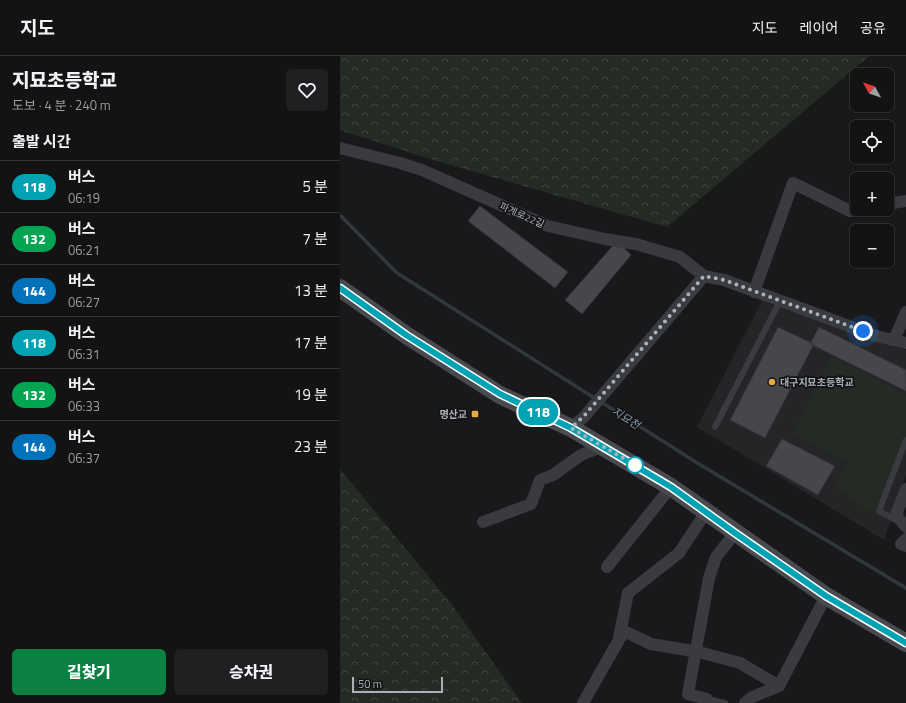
<!DOCTYPE html>
<html lang="ko">
<head>
<meta charset="utf-8">
<style>
  :root { --surface:#131314; --page:#202022; --text:#f1f3f6; --muted:#9d9ea0; --line:#323234; --accent:#0b8043 }
  body { margin:0; font-family:"Titillium Web","Noto Sans KR",sans-serif; background:var(--page); color:var(--text); height:100vh; display:flex; flex-direction:column; font-size:15px; white-space:nowrap }
  * { box-sizing:border-box; margin:0 }
  p { font-size:13px; color:var(--muted) }
  .icon { flex:none; width:22px; height:22px; fill:none; stroke:currentColor; stroke-width:2; stroke-linecap:round; stroke-linejoin:round }
  .map { position:relative; flex:1; overflow:hidden }
  .panel { display:flex; flex-direction:column; background:var(--surface); width:340px }
  .panel>* { flex:none }
  .badge { padding:0 8px; border-radius:13px; font-size:14px; line-height:26px }
  .needle { width:26px; rotate:310deg }
  .buttons { position:absolute; left:510px; top:12px; display:grid; gap:8px }
  .buttons a { display:grid; place-items:center; width:44px; height:44px; border-radius:6px; background:var(--surface); box-shadow:0 1px 3px #0004,0 0 0 1px var(--line); font-size:20px }
  .scale { position:absolute; left:12px; bottom:10px; width:91px; box-sizing:border-box; padding-left:4px; border:2px solid #acb1b9; border-top:0; font-size:11px; line-height:14px; white-space:nowrap; color:#acb1b9; -webkit-text-stroke:3px #141416; paint-order:stroke }
  .you { position:absolute; width:20px; height:20px; margin:-10px; border:3px solid #fff; border-radius:50%; background:#1a73e8; box-shadow:0 0 0 6px #1a73e833 }
  .map>.badge { position:absolute; translate:-50% -50%; box-shadow:0 0 0 2px #fff }
  h2 { padding:0 12px; font-size:15px; line-height:36px }
  .round { display:grid; place-items:center; flex:none; width:42px; height:42px; border-radius:6px; background:var(--page) }
  .summary { display:flex; align-items:center; justify-content:space-between; height:68px; padding:0 12px }
  h1 { font-size:19px; font-weight:800; line-height:30px }
  .button { display:flex; gap:8px; margin-top:auto; padding:8px 12px }
  .button a { flex:1; height:46px; border-radius:6px; background:var(--accent); color:#fff; font-size:16px; font-weight:800; line-height:46px; text-align:center }
  .button a+a { background:var(--page); color:var(--text) }
  ul { padding:0; list-style:none }
  li { display:flex; align-items:center; gap:12px; height:52px; padding:0 12px; border-top:1px solid var(--line) }
  li div { flex:1 }
  li b { display:block; font-size:15px }
  li em { font-style:normal }
  li .badge { min-width:44px; font-weight:700; text-align:center }
  header { display:flex; align-items:center; gap:24px; box-sizing:border-box; height:56px; padding:0 20px; background:var(--surface); border-bottom:1px solid var(--line) }
  header strong { font-size:19px }
  nav { display:flex; gap:22px; margin-inline-start:auto; font-size:14px }
  main { display:flex; flex:1; min-height:0 }
  .map>svg:first-child { display:block }
  .built { fill:#252528 }
  .forest { fill:url(#forest-crowns) }
  .pitch { fill:#232b24 }
  .lines { fill:none; stroke-linecap:round; stroke-linejoin:round }
  .stream { stroke:#30383e; stroke-width:3.5 }
  .building { fill:#46474b; stroke:#333337 }
  .service { stroke:#3a3b40; stroke-width:6 }
  .minor { stroke:#3a3b40; stroke-width:12 }
  .secondary { stroke:#484a4f; stroke-width:18 }
  .line-casing { stroke:#fff; stroke-width:9 }
  .line { stroke:#00a3b4; stroke-width:6 }
  .walk { stroke:#acb1b9; stroke-width:4; stroke-dasharray:0 7.2 }
  .poi-dot { fill:#e4a948; stroke:#141416; stroke-width:1.5 }
  .stop-dot { fill:#fff; stroke:#00a3b4; stroke-width:2 }
  .labels { text-anchor:middle; dominant-baseline:central; stroke-width:3.5; stroke-linejoin:round; paint-order:stroke }
  .street-label { font-size:10px; fill:#acb1b9; stroke:#141416 }
  .poi-label { font-size:10px; font-weight:bold; fill:#acb1b9; stroke:#141416; text-anchor:start }
  .water-label { font-size:11px; font-style:italic; fill:#879fb1; stroke:#141416 }
</style>
</head>
<body>
<header>
<strong>지도</strong>
<nav><a>지도</a><a>레이어</a><a>공유</a></nav>
</header>
<main>
<section class="panel">
<div class="summary"><div><h1>지묘초등학교</h1><p>도보 · 4 분 · 240 m</p></div><a class="round"><svg class="icon" aria-label="heart" viewBox="0 0 24 24"><path d="M12 20l-8-8c-3-5 5-10 8-4 3-6 11-1 8 4z"/></svg></a></div>
<h2>출발 시간</h2>
<ul>
<li><span class="badge" style="background:#00a3b4;color:#fff">118</span><div><b>버스</b><p>06:19</p></div><em>5 분</em></li>
<li><span class="badge" style="background:#00a651;color:#fff">132</span><div><b>버스</b><p>06:21</p></div><em>7 분</em></li>
<li><span class="badge" style="background:#0072bc;color:#fff">144</span><div><b>버스</b><p>06:27</p></div><em>13 분</em></li>
<li><span class="badge" style="background:#00a3b4;color:#fff">118</span><div><b>버스</b><p>06:31</p></div><em>17 분</em></li>
<li><span class="badge" style="background:#00a651;color:#fff">132</span><div><b>버스</b><p>06:33</p></div><em>19 분</em></li>
<li><span class="badge" style="background:#0072bc;color:#fff">144</span><div><b>버스</b><p>06:37</p></div><em>23 분</em></li>
</ul>
<div class="button"><a>길찾기</a><a>승차권</a></div>
</section>
<div class="map">
<svg width="566" height="647" viewBox="0 0 566 647">
  <defs>
    <pattern id="forest-crowns" width="20" height="18" patternUnits="userSpaceOnUse"><rect width="20" height="18" fill="#232b24"/><path d="M2 6a3 3 0 1 1 6 0M12 15a3 3 0 1 1 6 0" fill="none" stroke="#404742"/></pattern>
  </defs>
  <rect width="100%" height="100%" fill="#19191b"/>
  <path class="built" d="M422,245L535,285L566,294V419L544,484L357,371Z"/>
  <path class="forest" d="M0,0H529L327,171L93,104L0,74Z
    M0,413L113,550L182,647H0Z"/>
  <path class="pitch" d="M492,301L566,338V382L537,460L496,431L508,405L454,378Z"/>
  <g class="lines">
    <path class="stream" d="M0,159L57,217L359,408L566,532"/>
  </g>
  <path class="building" d="M140,150L228,216L215,232L128,165Z
    M277,185L291,199L242,258L225,244Z
    M438,271L474,288L425,382L390,364Z
    M479,271L566,314V335L470,288Z
    M442,383L495,410L478,439L426,410Z"/>
  <g class="lines">
    <path class="service" d="M375,371L440,245
      M558,465L539,455L566,384
      M367,643L385,647"/>
    <path class="minor" d="M0,92L60,107L82,114L208,170L265,183L296,188L340,201L364,220L384,224L536,280L566,287
      M547,148L566,145
      M414,236L453,127L510,155L521,153
      M554,284L566,256
      M231,372L244,361L364,220
      M566,433L556,459L566,471
      M143,466L191,448L200,424L213,419L241,399L264,390
      M566,483L561,488L566,490
      M267,511L331,431
      M279,582L288,537L339,497L366,456
      M243,647L284,575L311,588L359,596L400,607L439,630
      M367,647V643L348,638L369,522L376,501L395,477
      M405,647L412,641L439,630L486,540"/>
    <path class="secondary" d="M0,232L66,279L160,339L231,372L331,431L486,540L566,587"/>
  </g>
  <g class="lines">
    <defs>
      <path id="line" d="M0,232L66,279L160,338L231,372L331,431L395,477L486,540L566,587"/>
    </defs>
    <use href="#line" class="line-casing"/>
    <use href="#line" class="line"/>
    <path class="walk" d="M295,409L231,372L244,360L364,220L384,224L523,275"/>
  </g>
  <g class="poi-dot">
    <circle cx="432" cy="326" r="4"/>
    <rect x="131" y="354" width="8" height="8" rx="2"/>
  </g>
  <circle class="stop-dot" cx="295" cy="409" r="8"/>
  <g class="labels">
    <g class="street-label">
      <text transform="translate(182 159) rotate(24)">파계로22길</text>
    </g>
    <g class="poi-label">
      <text x="440" y="326">대구지묘초등학교</text>
      <text x="127" y="358" text-anchor="end">명산교</text>
    </g>
    <g class="water-label">
      <text transform="translate(286 362) rotate(32)">지묘천</text>
    </g>
  </g>
</svg>
<div class="buttons">
<a><svg class="needle" viewBox="-14 -14 28 28"><path d="M0-13l5 13h-10z" fill="#e53935"/><path d="M0 13l5-13h-10z" fill="#9d9ea0"/></svg></a>
<a><svg class="icon" aria-label="locate" viewBox="0 0 24 24"><circle cx="12" cy="12" r="6"/><path d="M12 2v4M12 18v4M2 12h4M18 12h4"/></svg></a>
<a>+</a>
<a>−</a>
</div>
<div class="scale">50 m</div>
<div class="you" style="left:523px;top:275px"></div>
<b class="badge" style="left:198px;top:356px;background:#00a3b4;color:#fff">118</b>
</div>
</main>
</body>
</html>
